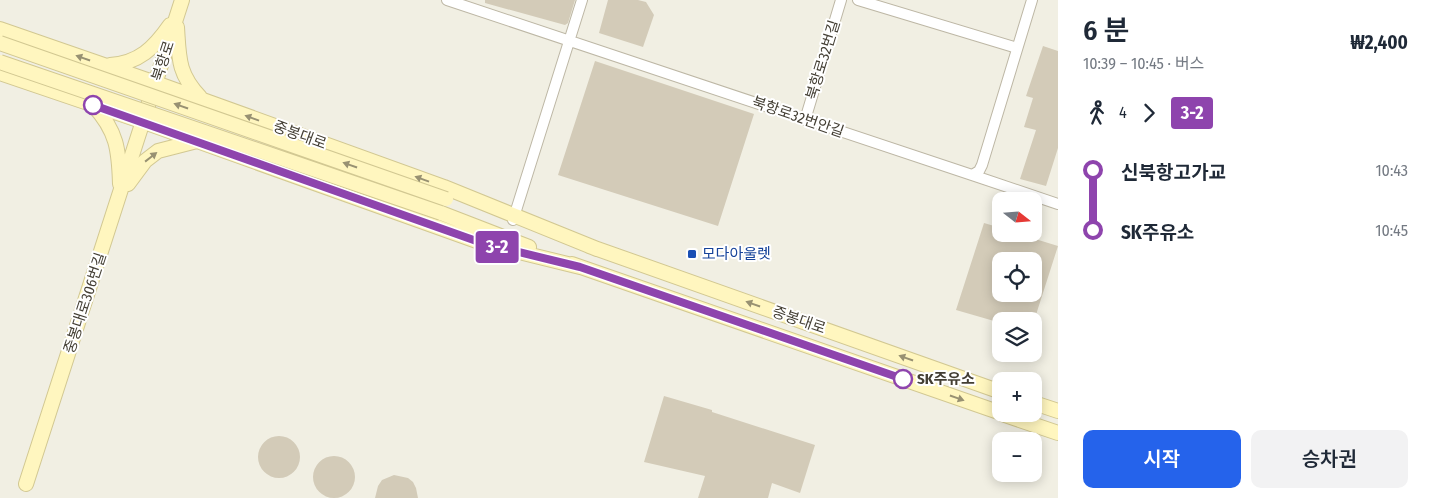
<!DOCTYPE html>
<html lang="ko">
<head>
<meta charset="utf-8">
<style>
  :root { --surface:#fff; --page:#f2f2f3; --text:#1f2937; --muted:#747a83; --accent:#2563eb }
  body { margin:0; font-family:"Fira Sans Condensed","Noto Sans KR",sans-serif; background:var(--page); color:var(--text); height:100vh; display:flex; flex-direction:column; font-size:19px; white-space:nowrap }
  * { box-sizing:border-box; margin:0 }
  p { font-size:16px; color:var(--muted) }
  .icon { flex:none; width:28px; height:28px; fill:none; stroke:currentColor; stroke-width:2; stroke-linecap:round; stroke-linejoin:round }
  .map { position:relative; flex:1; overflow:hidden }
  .drawer { display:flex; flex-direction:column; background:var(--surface); width:375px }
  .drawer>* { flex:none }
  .badge { padding:0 10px; border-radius:4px; font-size:18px; line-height:32px }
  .needle { width:32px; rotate:107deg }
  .buttons { position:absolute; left:992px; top:192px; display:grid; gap:10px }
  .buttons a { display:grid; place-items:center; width:50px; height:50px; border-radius:10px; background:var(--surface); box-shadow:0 2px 12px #0003; font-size:25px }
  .map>.badge { position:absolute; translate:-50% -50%; box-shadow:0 0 0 2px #fff }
  .legs { display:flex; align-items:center; gap:8px; height:55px; padding:0 25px; font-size:16px }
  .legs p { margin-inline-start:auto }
  .overview { display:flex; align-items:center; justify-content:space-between; height:85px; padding:0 25px }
  h1 { font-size:28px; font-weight:600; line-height:38px }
  .cta { display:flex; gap:10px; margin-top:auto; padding:10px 25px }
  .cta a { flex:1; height:58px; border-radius:10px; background:var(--accent); color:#fff; font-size:20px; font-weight:600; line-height:58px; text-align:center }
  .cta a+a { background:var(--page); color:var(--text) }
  ul { padding:0 25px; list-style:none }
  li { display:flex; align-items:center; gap:18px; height:60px; font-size:19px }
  li i { display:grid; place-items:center; width:8px; height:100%; margin:0 6px; background:currentColor }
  li i::after { content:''; width:12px; height:12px; margin:-6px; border:4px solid; border-radius:50%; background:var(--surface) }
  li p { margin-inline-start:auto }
  li:first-child i { background:linear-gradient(#0000 50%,currentColor 0) }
  li:last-child i { background:linear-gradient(currentColor 50%,#0000 0) }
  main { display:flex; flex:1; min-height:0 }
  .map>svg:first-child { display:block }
  .building { fill:#d3cbb8; fill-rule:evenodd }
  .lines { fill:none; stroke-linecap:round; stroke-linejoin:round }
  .street-casing { stroke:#bdb7a5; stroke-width:12 }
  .secondary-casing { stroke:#d2c892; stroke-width:16 }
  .street { stroke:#fff; stroke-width:10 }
  .secondary { stroke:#fff6bf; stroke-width:14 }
  .secondary-bridge-casing { stroke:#d2c892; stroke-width:16; stroke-linecap:butt }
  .secondary-bridge { stroke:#fff6bf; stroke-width:14 }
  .oneway { fill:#989172 }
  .line-1-casing { stroke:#fff; stroke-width:11 }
  .line-1 { stroke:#8e44ad; stroke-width:8 }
  .stop-1-dot { fill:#fff; stroke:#8e44ad; stroke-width:2.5 }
  .transit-dot { fill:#1a4fb4; stroke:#fff; stroke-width:2 }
  .labels { text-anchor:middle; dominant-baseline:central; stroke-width:4; stroke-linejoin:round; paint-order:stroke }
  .street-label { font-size:15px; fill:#433e33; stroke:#fff }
  .transit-label { font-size:15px; fill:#164399; stroke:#fff; text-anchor:start }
  .stop-label { font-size:15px; font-weight:bold; fill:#433e33; stroke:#fff; text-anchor:start }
</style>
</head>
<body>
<main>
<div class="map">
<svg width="1058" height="498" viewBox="0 0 1058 498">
  <rect width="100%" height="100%" fill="#f1efe3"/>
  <path class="building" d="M485,0H575L568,23L565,25L485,3Z
    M608,0H638L646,2L654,15L643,47L599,33Z
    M1043,46L1058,51V148L1046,186L1020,179L1036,130L1024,127L1033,98L1026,96Z
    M595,61L754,114L718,226L558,175Z
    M984,223L1001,228V234H1019L1058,246L1034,321H1001V323L956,310ZM1001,261H1034V294H1001Z
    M664,396L712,410V412L815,445L800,493L772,483L768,498H698L705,476L644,462Z
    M258 457a21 21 0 1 1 42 0a21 21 0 1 1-42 0Z
    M313 477a21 21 0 1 1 42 0a21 21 0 1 1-42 0Z
    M394,475L408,478L413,482L416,488L418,498H375L378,486L382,480Z"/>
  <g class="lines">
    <defs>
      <path id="street" d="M447,0L972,175L979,171L982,165L1032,0
        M858,0L1017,48
        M805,120L841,0
        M972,175L1058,204
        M513,220L582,0"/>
      <path id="secondary" d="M177,27C179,58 178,74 200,97
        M0,29L156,83L444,187L597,249
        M110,65C139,63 154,48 170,25
        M0,73L144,122L482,243L580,267
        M93,105C117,131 119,150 120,184
        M128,184L145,161L158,151L197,141
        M441,213L529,247
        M589,246L1001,392
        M572,264L1001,413
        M1034,403L1058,411
        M1002,414L1058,433
        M26,484L182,0"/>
    </defs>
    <use href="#street" class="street-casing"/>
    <use href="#secondary" class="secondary-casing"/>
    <use href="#street" class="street"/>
    <use href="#secondary" class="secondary"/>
    <defs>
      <path id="secondary-bridge" d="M0,43L446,199
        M0,62L441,213"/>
    </defs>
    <use href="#secondary-bridge" class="secondary-bridge-casing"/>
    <use href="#secondary-bridge" class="secondary-bridge"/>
  </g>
  <defs><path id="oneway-solid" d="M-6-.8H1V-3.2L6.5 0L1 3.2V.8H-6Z" transform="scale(1.25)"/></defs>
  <g class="oneway">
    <use href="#oneway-solid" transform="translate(83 58) rotate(-161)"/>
    <use href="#oneway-solid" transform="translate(181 106) rotate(-161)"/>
    <use href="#oneway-solid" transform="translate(252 118) rotate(-160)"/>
    <use href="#oneway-solid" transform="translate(151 157) rotate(-38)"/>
    <use href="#oneway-solid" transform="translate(350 165) rotate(-161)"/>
    <use href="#oneway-solid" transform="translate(422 179) rotate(-160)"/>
    <use href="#oneway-solid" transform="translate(753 304) rotate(-161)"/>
    <use href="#oneway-solid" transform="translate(906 358) rotate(-161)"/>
    <use href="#oneway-solid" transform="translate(957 398) rotate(19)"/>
  </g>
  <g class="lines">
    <defs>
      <path id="line-1" d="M93,105L482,243L580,267L903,379"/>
    </defs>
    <use href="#line-1" class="line-1-casing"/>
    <use href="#line-1" class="line-1"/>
  </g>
  <g class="stop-1-dot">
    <circle cx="93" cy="105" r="9"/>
    <circle cx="903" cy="379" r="9"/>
  </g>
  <rect class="transit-dot" x="687" y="249" width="10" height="10" rx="2.5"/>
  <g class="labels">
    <g class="street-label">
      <text transform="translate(823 60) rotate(-73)">북항로32번길</text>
      <text transform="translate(163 61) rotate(-72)">북항로</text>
      <text transform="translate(798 117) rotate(19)">북항로32번안길</text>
      <text transform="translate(300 135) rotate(20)">중봉대로</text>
      <text transform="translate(85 303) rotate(-72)">중봉대로306번길</text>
      <text transform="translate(799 320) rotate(19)">중봉대로</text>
    </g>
    <g class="transit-label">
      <text x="702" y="254">모다아울렛</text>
    </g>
    <g class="stop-label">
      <text x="917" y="379">SK주유소</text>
    </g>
  </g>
</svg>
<div class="buttons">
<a><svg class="needle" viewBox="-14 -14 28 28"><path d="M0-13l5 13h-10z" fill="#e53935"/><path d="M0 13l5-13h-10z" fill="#747a83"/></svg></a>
<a><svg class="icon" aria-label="locate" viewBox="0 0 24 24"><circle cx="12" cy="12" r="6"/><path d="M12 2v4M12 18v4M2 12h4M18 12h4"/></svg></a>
<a><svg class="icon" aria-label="layers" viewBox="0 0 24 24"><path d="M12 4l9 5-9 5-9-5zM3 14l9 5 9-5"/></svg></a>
<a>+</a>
<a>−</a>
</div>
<b class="badge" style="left:497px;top:247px;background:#8e44ad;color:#fff">3-2</b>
</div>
<section class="drawer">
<div class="overview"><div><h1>6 분</h1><p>10:39 – 10:45 · 버스</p></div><b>₩2,400</b></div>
<div class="legs"><svg class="icon" aria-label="walk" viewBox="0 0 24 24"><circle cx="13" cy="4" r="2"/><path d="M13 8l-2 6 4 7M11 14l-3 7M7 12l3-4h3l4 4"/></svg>4<svg class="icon" aria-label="forward" viewBox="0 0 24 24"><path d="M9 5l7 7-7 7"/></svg><b class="badge" style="background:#8e44ad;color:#fff">3-2</b></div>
<ul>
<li><i style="color:#8e44ad"></i><b>신북항고가교</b><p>10:43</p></li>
<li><i style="color:#8e44ad"></i><b>SK주유소</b><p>10:45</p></li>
</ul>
<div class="cta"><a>시작</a><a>승차권</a></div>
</section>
</main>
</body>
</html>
